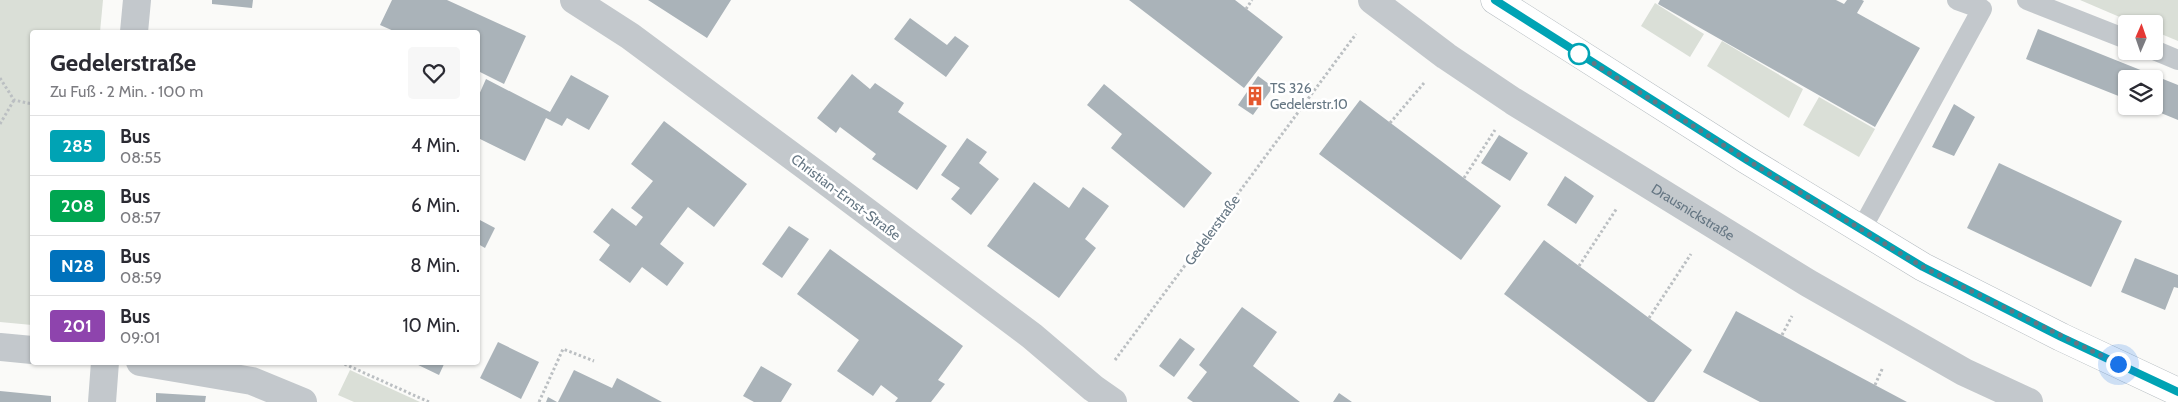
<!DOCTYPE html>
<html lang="de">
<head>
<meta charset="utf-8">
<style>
  :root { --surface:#fff; --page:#f7f7f7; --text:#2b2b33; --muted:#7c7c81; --line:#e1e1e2 }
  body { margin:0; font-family:Cabin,sans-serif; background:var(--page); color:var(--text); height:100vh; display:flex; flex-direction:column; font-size:19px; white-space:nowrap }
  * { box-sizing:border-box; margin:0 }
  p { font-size:16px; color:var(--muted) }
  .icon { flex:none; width:28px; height:28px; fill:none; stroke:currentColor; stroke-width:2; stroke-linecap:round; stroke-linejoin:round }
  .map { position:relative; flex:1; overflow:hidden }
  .panel { position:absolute; left:30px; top:30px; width:450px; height:335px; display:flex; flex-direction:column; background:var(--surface); border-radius:5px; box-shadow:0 1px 4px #0004 }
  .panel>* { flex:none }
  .badge { padding:0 10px; border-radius:4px; font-size:18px; line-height:32px }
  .needle { width:32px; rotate:2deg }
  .controls { position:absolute; left:2118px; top:15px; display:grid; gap:10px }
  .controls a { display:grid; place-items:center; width:45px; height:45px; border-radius:5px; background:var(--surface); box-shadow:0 1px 4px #0004; font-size:25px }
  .you { position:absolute; width:25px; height:25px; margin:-12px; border:4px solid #fff; border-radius:50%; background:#1a73e8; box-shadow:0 0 0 8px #1a73e833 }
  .map>.badge { position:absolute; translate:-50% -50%; box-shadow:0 0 0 2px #fff }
  .round { display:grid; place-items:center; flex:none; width:52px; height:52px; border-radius:5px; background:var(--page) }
  .summary { display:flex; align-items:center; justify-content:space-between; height:85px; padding:0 20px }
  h1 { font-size:24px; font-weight:700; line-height:38px }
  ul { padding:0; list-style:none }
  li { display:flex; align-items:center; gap:15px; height:60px; padding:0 20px; border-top:1px solid var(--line) }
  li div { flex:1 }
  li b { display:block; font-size:19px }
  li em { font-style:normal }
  li .badge { min-width:55px; font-weight:700; text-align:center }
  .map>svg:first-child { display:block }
  .green { fill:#dadfd7 }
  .building { fill:#aab3b9 }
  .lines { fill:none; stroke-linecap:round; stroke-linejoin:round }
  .secondary-casing { stroke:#b3babf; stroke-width:29 }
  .path { stroke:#bbbfc2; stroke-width:3; stroke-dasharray:2.5 2.5; stroke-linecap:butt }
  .service { stroke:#c3c8cc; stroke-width:20 }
  .minor { stroke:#c3c8cc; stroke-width:28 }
  .secondary { stroke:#fff; stroke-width:28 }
  .line-casing { stroke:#fff; stroke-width:11 }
  .line { stroke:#00a3b4; stroke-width:8 }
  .walk { stroke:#657683; stroke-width:5; stroke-dasharray:0 9 }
  .stop-dot { fill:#fff; stroke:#00a3b4; stroke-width:2.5 }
  .labels { text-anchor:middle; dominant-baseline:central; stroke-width:5; stroke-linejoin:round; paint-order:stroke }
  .poi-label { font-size:14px; fill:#657683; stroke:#fff; text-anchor:start }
  .street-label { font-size:14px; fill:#657683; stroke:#fff }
</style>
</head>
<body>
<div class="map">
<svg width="2178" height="402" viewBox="0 0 2178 402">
  <rect width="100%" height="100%" fill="#fafaf8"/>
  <path class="green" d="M0,0H103L100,32H32V325L0,322Z
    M2080,0H2178V41L2154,31V24H2136Z
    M1655,3L1704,34L1690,57L1641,26Z
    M1722,41L1803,89L1789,118L1707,66Z
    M1819,97L1875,129L1859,157L1803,125Z
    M350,370L420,402H354L338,395Z"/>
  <path class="building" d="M212,0H253L252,8L212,4Z
    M392,0H447L526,36L504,84L478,71V32H396L380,25Z
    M648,0H731L707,38Z
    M1129,0H1235L1283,37L1244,88Z
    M1660,0H1836L1844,4L1847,0H1862L1864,1L1857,13L1920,48L1875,127L1658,4Z
    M910,18L947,45L955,36L969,46L946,77L894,39Z
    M2038,29L2178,85V120L2144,106H2154V79H2126V99L2026,59Z
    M852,74L870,89L875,83L904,103L898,112L947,146L917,190L872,159L876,154L840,127L836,133L817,118Z
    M571,75L609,96L589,130L567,118L562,126L546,118L525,161L478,138V97L486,79L550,112Z
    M1258,76L1273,87L1253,115L1238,105Z
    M1104,84L1212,173L1184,208L1111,148L1122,134L1087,105Z
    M1360,100L1501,206L1461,260L1319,154Z
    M1954,104L1975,117L1954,156L1932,147Z
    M664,121L747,184L714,227L688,207L660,244L684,263L667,286L642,267L630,283L599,260L610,245L593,232L612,208L636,226L643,217L631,208L653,181L631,164Z
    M1499,135L1528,153L1510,181L1481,163Z
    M967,138L987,152L979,163L999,179L971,215L951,199L960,188L941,175Z
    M1999,163L2122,221L2091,287L1967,228Z
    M1565,176L1594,196L1576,224L1547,205Z
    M1034,182L1069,208L1083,187L1109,206L1085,239L1096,248L1059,298L987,246Z
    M478,219L495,228L485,248L478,244Z
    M789,226L809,239L782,278L762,264Z
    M1544,240L1692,350L1654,402H1648L1504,294Z
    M830,249L963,346L938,380L945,384L931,402H895L898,398L881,385L873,396L837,371L859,340L797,294Z
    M2135,258L2178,275V288L2174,287L2165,310L2121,292Z
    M1242,307L1277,332L1253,366L1300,402H1193L1187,398L1207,372L1199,365Z
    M1736,311L1875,385L1907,402H1760L1703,372Z
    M1180,338L1195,349L1174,377L1159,366Z
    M498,342L539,362L521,399L480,378Z
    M412,362H445L439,375Z
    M761,366L792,384L781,402H754L743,396Z
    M574,370L612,388L617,378L662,402H558Z
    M0,391L51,396V402H0Z
    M156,393L206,396L205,402H156Z
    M1339,393L1352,402H1333Z
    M548,397L557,402H546Z"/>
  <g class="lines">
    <defs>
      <path id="secondary" d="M1495,0L1747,160L1923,267L2061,337L2178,392"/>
    </defs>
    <use href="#secondary" class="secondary-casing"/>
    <path class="path" d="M1246,9L1252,0
      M0,78L14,100L32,104
      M1390,123L1424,83
      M0,124L14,100
      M1464,178L1495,130
      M1579,266L1617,208
      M1649,318L1691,254
      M1782,335L1792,316
      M1115,360L1356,34
      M340,362L429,402
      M1875,385L1883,367
      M539,402L563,349L594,361"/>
    <path class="service" d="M2027,0L2126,39
      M2154,50L2178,60
      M1861,230L1982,9L1957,0"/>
    <g class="minor">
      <path d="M574,0L630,36L831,185L1032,336L1093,388L1113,402"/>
      <path id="s1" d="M1372,0L1446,56L1513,101L1808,283L1964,372L2029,402"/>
      <path d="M134,32L137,0"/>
      <path d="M0,347L32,350"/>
      <path d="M140,362L252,381L303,402"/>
      <path d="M102,402L105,362"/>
    </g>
    <use href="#secondary" class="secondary"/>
  </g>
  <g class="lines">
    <defs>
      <path id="line" d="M1495,0L1747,160L1923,267L2061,337L2178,392"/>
    </defs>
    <use href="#line" class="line-casing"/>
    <use href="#line" class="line"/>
    <path class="walk" d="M1579,54L1747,160L1923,267L2118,364"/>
  </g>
  <defs>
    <symbol id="building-bare" viewBox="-9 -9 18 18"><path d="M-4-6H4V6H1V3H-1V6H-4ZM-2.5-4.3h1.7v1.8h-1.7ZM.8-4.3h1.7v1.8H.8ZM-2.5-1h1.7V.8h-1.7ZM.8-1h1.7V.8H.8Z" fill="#e4572e" stroke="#fff" stroke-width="2.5" paint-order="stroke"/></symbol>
  </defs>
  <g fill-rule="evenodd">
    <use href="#building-bare" x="1241" y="82" width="28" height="28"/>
  </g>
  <circle class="stop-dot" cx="1579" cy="54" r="10"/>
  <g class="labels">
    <g class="poi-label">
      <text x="1270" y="88">TS 326<tspan x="1270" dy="16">Gedelerstr.10</tspan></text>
    </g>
    <g class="street-label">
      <text transform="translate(846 197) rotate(37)">Christian-Ernst-Straße</text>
      <text stroke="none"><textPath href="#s1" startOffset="385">Drausnickstraße</textPath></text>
      <text transform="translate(1212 230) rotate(-54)">Gedelerstraße</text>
    </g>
  </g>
</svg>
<div class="controls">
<a><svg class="needle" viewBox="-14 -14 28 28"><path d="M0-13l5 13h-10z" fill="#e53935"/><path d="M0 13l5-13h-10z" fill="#7c7c81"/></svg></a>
<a><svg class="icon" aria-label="layers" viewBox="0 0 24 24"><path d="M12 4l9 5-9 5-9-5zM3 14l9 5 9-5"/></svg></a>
</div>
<div class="you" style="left:2118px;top:364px"></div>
<section class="panel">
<div class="summary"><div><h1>Gedelerstraße</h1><p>Zu Fuß · 2 Min. · 100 m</p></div><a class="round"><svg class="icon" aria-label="heart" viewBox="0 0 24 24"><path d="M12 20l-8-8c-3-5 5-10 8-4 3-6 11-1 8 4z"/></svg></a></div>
<ul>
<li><span class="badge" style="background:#00a3b4;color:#fff">285</span><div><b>Bus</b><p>08:55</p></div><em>4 Min.</em></li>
<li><span class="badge" style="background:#00a651;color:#fff">208</span><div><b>Bus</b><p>08:57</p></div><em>6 Min.</em></li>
<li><span class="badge" style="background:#0072bc;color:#fff">N28</span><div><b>Bus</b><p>08:59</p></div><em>8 Min.</em></li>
<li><span class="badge" style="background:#8e44ad;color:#fff">201</span><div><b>Bus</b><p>09:01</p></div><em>10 Min.</em></li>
</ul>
</section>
</div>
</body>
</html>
